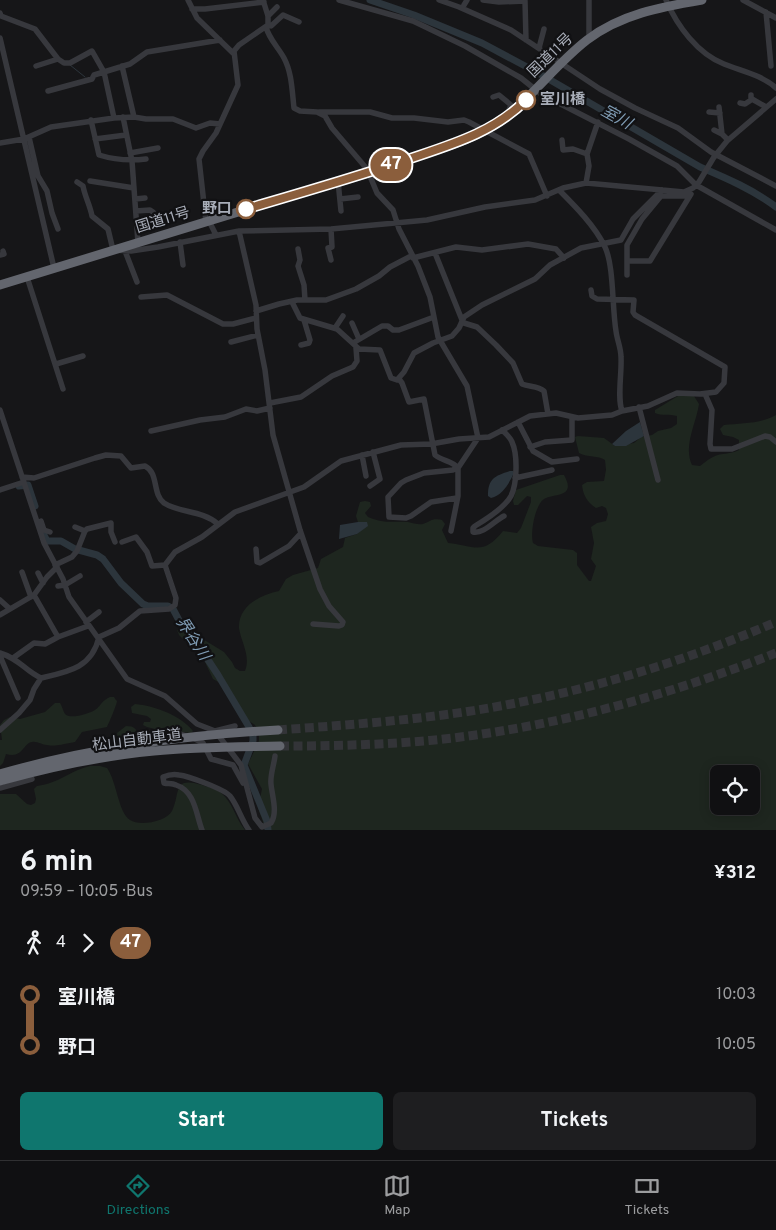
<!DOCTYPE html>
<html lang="en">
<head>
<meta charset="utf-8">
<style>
  :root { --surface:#101012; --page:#1e1e20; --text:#f1f3f6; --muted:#9c9d9f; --line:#303032; --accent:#0f766e }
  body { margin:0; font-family:Overpass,"Noto Sans JP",sans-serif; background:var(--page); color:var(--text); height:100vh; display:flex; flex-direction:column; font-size:19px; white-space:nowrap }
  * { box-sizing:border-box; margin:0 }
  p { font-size:16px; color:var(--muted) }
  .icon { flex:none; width:28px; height:28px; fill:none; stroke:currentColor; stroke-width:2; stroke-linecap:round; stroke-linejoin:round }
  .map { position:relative; height:830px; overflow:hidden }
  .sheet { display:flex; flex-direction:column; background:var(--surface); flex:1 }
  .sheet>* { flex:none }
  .badge { padding:0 10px; border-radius:16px; font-size:18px; line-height:32px }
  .controls { position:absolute; left:710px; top:765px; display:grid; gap:10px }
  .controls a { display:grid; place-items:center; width:50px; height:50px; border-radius:8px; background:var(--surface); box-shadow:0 2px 12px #0003,0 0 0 1px var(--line); font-size:25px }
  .map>.badge { position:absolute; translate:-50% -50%; box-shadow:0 0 0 2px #fff }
  .legs { display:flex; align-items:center; gap:8px; height:55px; padding:0 20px; font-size:16px }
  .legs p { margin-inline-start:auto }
  .overview { display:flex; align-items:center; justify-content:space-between; height:85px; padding:0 20px }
  h1 { font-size:28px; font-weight:700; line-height:38px }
  .primary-button { display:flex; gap:10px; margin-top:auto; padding:10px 20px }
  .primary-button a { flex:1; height:58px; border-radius:8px; background:var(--accent); color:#fff; font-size:20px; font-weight:700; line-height:58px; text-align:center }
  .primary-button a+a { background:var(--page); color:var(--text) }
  ul { padding:0 20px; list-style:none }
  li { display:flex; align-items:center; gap:18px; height:50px; font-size:19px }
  li i { display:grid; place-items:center; width:8px; height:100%; margin:0 6px; background:currentColor }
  li i::after { content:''; width:12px; height:12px; margin:-6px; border:4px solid; border-radius:50%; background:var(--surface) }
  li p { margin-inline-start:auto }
  li:first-child i { background:linear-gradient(#0000 50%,currentColor 0) }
  li:last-child i { background:linear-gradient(currentColor 50%,#0000 0) }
  .menu { display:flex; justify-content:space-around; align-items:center; height:70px; border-top:1px solid var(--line); background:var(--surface); font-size:14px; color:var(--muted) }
  .menu a { display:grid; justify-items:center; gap:2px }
  .menu .current { color:var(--accent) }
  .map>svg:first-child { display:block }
  .green { fill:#1e261f; fill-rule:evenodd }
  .water { fill:#2c353c }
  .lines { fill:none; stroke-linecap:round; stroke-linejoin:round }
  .stream { stroke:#2c353c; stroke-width:1 }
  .river { stroke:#2c353c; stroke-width:7 }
  .highway-tunnel { stroke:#333438; stroke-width:9; stroke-dasharray:9 4.5; stroke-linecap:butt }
  .minor { stroke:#37383d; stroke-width:5.5 }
  .highway { stroke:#63666e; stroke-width:9 }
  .line-1-casing { stroke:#fff; stroke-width:11 }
  .line-1 { stroke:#8b5e3c; stroke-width:8 }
  .stop-1-dot { fill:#fff; stroke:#8b5e3c; stroke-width:2.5 }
  .labels { text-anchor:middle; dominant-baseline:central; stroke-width:4.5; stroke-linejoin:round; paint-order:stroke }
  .street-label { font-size:15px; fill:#a8adb8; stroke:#111113 }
  .stop-label { font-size:15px; font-weight:bold; fill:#a8adb8; stroke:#111113; text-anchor:start }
  .water-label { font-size:16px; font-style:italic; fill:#7f9bb3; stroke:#111113 }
</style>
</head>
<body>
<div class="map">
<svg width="776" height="830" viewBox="0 0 776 830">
  <rect width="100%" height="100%" fill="#161618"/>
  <path class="green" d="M678,396H694L699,404C696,424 683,446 692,465L700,466C708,460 713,455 723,454C729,453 733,453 739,450V440L733,437L723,435L720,429L724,425C741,423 760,424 776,415V830H266L258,808L262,789L248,764L259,741V736L255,725L246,719L227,687L213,679L204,660L179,635L177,630L180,627H183L224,652L232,662L235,668L240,671H245C251,656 241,642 239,628C238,605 261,595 279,591L286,579L293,575L318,568L321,559L343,547L345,538L357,534L367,522H358L356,516L360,502L365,501L370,502L371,506L365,513L368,517C385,524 392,521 408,522C413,523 418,525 423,524C432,521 431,518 442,520L445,524L442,530L448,543C475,546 483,556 503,531L517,533L521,528L531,502V497L527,496L518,505H514L513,501L516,490L560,475H564C577,498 554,493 544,499C535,505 530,533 533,543L538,546L573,550L577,553V565L589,581H591L596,566L591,559L594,543L591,527L597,523L606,521L608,514L606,508L602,506L596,508C587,502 583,495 582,485L587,482L604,481L606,470L605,460C598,455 588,458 579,453L575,437L578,436L604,438L615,446L634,443L641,437L652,435L658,431L671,428L677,424V416C670,414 662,416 655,413V410ZM719,774H751V806H719Z
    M110,697H114C115,699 116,700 117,701C117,704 109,723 107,727L82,732L75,742C67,743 56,747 47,745C42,745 37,741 32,742C23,743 23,759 6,754L3,763L0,766V740H2L0,725L4,720L10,717L20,719L45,712L55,703H60C62,706 63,711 65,714C70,720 90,713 95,710C101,706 101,701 110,697Z
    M135,704C155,706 180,715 193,731L191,733L155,729L147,727L143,725L144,722H150L151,719L147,716L132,713L131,707Z
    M126,726C135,726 135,729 140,735L149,733L152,736L150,739L121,741L118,739L117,733Z
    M90,766H100L107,768C117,782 118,812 130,820C140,827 167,821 172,811C181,792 172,776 202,785C207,787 215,788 220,792C233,802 235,818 245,830H0V794H16L27,804L31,805L35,803L36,799L34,789L37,786C60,783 69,771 90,766Z"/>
  <path class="water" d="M640,422L644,436L626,446H615L612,444L626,431Z
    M510,471H513L514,473C509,483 503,495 491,498L488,496C488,479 494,476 510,471Z
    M358,522H367L368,526L357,534L339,539L340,525Z"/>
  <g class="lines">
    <path class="stream" d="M70,65L85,77"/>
    <path class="river" d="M370,0L414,15L482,43L540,74L700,167C726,178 754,190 776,207
      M19,486L28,485L35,506
      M43,533L47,541H61L75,549L97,555L103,559L121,583L143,604L148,606H168L173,609L181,624L189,631L218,675L249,727L253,736V741L244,765L267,821L268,830"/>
    <path class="highway-tunnel" d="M278,730C348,725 420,720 489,708C588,691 683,662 776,622
      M280,746C328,746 376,745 424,741C545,730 664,697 776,653"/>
    <path class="minor" d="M188,0L197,18L234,54
      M339,0L413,21L465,46L521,78L541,94L629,139L677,166L696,185L776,230
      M439,0L459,7L511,30L600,89L635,108L678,128L711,152L776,186
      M483,0L499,2L525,1L526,40
      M666,0C677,26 698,54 724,64C741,71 762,75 776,88
      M743,0L776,18
      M464,5L467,0
      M192,9H205L264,2
      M766,12L771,66
      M0,13L1,16L35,29L58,59L64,63H70L92,51L104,72L114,118
      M268,16L277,7
      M268,25L271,26L283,15L299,22
      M266,27C269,39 278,47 284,58C292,73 292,91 294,108L300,111L317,112L325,116L332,128L367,169L377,193L393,210L399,229L418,266L430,297L438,337L467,386L478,438L458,468V496L451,531
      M0,38L54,268
      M589,39V0
      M539,48L544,29
      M36,66L58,59
      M122,66L134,117
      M48,91L92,79L94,75L130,64L147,52L220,40
      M493,97L499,95L511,105L508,113
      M752,99L766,107
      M740,103L745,104L751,100V95
      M719,107L722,134L728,140
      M319,112H370L392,118H414L448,122L464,120L469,122L529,154L547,196
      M709,112L720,113
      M123,117L132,161L138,243
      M91,120L99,155C115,160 129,161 146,159
      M714,130L722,134
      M29,137L38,176L47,191L52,213L58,229
      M95,139L126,135
      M562,140L563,150L573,149L587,154L589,166L586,183
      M0,143L24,139L51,127L114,118L134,117L146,119H173L196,128L210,123L220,124
      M130,153L158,148
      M587,154L598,122
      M90,181L134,188
      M338,181L341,211
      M77,182L83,186C85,197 90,205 92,216L108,229L113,250L131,251L158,247L239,231L331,229L427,220L485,207L535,200L563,188L586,183L684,192L693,188L699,182L714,157L727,141L776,99
      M559,190C575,206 595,226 605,247C614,266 612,308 616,331C617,340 621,348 621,357C622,373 617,398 622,411
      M135,199L145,198
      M340,199L358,197
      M136,211L150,210L153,212
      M209,221L216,235
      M206,222L199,159L203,151L216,133L238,85L234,51L239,45L268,25V16L263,0
      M331,229L332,247L328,248L331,260
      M239,231L256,305L257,329L265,370L273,435L300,530L320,589L329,606L343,622L342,625L339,626L313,624
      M180,242L183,265
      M298,249L300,260L298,266L304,285L305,300
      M125,251L137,282
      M435,253L462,320L464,323L477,327L496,345L513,363L522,384C529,387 538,386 544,391L548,414
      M0,255L4,254L3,251
      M413,258L456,247L482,250L528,244L556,249L564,258
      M627,261H650L691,194
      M627,275V245L642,219L661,196H689
      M27,277L63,389
      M141,297L167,295L223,324H233L256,318
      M292,302L300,318L337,329L359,349L380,350L391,378L397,380L404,372L414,353L433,343L452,336L459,328L464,317L482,305L535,279L550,265L581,248L621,240L633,219L662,190
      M256,311L279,304L297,300H326L356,289L379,276L390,267L411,256
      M352,323L359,339
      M335,328L343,316
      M231,342L258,335
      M353,343L382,326H388L393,330H399L434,317
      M301,345L309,343L310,340L304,320
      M56,364L83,356
      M399,379L402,383L409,402L424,399L435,455C442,461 453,461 458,468
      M705,394L712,410L710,444L711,449H732L765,436L770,437L776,442
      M270,403L301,397L332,376L353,367L357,361L356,348
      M639,407L658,480
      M0,410L44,543L63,579L69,597L127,679L165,696L197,724L215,731L241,765L255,818L262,827L271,823C278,812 272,796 271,784C270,775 274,765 275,756
      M518,422L533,451L552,462L577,459
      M502,430C506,434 510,437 512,442C518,455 517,484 511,496C505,507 485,520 475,526L473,528V532C484,534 494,521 504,516
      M151,431L200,420L225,417L246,409L257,411L270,408
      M530,447L545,442L572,440V417
      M362,455L366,476
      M457,467L453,470L424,473L406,480L401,483L388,497L389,517L406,518L411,516L431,502L457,498
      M22,477L34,478L95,458L106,455L121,456L131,468L145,466C159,473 152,494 164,503C179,513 202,510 218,524
      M515,478L552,470
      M370,486L380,479L373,452
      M0,490L24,482
      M41,521L44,530L50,532
      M75,527L85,531
      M122,542L136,537L147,552L152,566L165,565
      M256,549L257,562L260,563L289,546L301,533
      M55,565L72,557L77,551L85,531L87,529L111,523V532L115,542
      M22,572L31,597
      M38,573L43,583
      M58,586L65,585L80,576
      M34,595L58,637
      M0,600L10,609
      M0,615L34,595L47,577L57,567
      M86,622L99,612
      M0,653C20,659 25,671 41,678C68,672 92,668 99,637L119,628L140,611L169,609L175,605L176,598L165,565L175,552L202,537L235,512L304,487L341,461L401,445L431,444L459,439L489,437L530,416L556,413L578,418L612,415L622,411L648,406L677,393L700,394L716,392L724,383L725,367L635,315L633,312L634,300L597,299L592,296L591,290
      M0,656L18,698
      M13,658L34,643L45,644L58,637L88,626
      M0,730L19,713L30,700L34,689L41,678
      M215,731L235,726
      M158,732L176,733L186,736
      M195,739L203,743L211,759L233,765L243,783
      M0,788L32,779
      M202,830C196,814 195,791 176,785C172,783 168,784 164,783L163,777C168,775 174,774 179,775C188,776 224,789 230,796C238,806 241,819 249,830"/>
    <path class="highway" d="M0,285C101,254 202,223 303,192C343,180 382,168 421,155C439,149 458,144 476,135C522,114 547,71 587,40C621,14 661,7 702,0
      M0,774C90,748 185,735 278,730
      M0,781C50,767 102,756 154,751C196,747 238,747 280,746"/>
  </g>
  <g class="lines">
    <defs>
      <path id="line-1" d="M246,209C297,194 349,179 400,162C446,146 491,135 526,100"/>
    </defs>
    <use href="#line-1" class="line-1-casing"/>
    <use href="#line-1" class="line-1"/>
  </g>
  <g class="stop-1-dot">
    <circle cx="526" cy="100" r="9"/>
    <circle cx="246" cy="209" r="9"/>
  </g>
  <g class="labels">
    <g class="street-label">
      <text transform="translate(551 56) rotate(-44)">国道11号</text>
      <text transform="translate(163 221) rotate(-17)">国道11号</text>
      <text transform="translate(137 741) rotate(-7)">松山自動車道</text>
    </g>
    <g class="stop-label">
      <text x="540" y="100">室川橋</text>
      <text x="232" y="209" text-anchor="end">野口</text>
    </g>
    <g class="water-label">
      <text transform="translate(616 118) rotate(29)">室川</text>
      <text transform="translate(192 639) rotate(57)">界谷川</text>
    </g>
  </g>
</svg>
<div class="controls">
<a><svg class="icon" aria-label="locate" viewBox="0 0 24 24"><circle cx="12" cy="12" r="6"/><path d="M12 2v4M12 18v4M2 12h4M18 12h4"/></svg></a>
</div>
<b class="badge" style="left:391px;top:165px;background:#8b5e3c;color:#fff">47</b>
</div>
<section class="sheet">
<div class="overview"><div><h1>6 min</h1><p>09:59 – 10:05 · Bus</p></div><b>¥312</b></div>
<div class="legs"><svg class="icon" aria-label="walk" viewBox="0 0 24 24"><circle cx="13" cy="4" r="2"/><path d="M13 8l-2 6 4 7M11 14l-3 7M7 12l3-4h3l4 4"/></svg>4<svg class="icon" aria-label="forward" viewBox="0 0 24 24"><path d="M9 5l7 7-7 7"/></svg><b class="badge" style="background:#8b5e3c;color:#fff">47</b></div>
<ul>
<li><i style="color:#8b5e3c"></i><b>室川橋</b><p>10:03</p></li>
<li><i style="color:#8b5e3c"></i><b>野口</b><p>10:05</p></li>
</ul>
<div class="primary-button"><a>Start</a><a>Tickets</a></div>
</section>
<nav class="menu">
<a class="current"><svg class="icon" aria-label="directions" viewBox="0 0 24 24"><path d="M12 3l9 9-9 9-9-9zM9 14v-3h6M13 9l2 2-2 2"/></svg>Directions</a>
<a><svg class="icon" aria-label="map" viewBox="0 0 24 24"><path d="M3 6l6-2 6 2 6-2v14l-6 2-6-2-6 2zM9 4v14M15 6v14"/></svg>Map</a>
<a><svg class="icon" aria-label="tickets" viewBox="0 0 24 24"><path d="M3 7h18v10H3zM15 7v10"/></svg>Tickets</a>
</nav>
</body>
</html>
